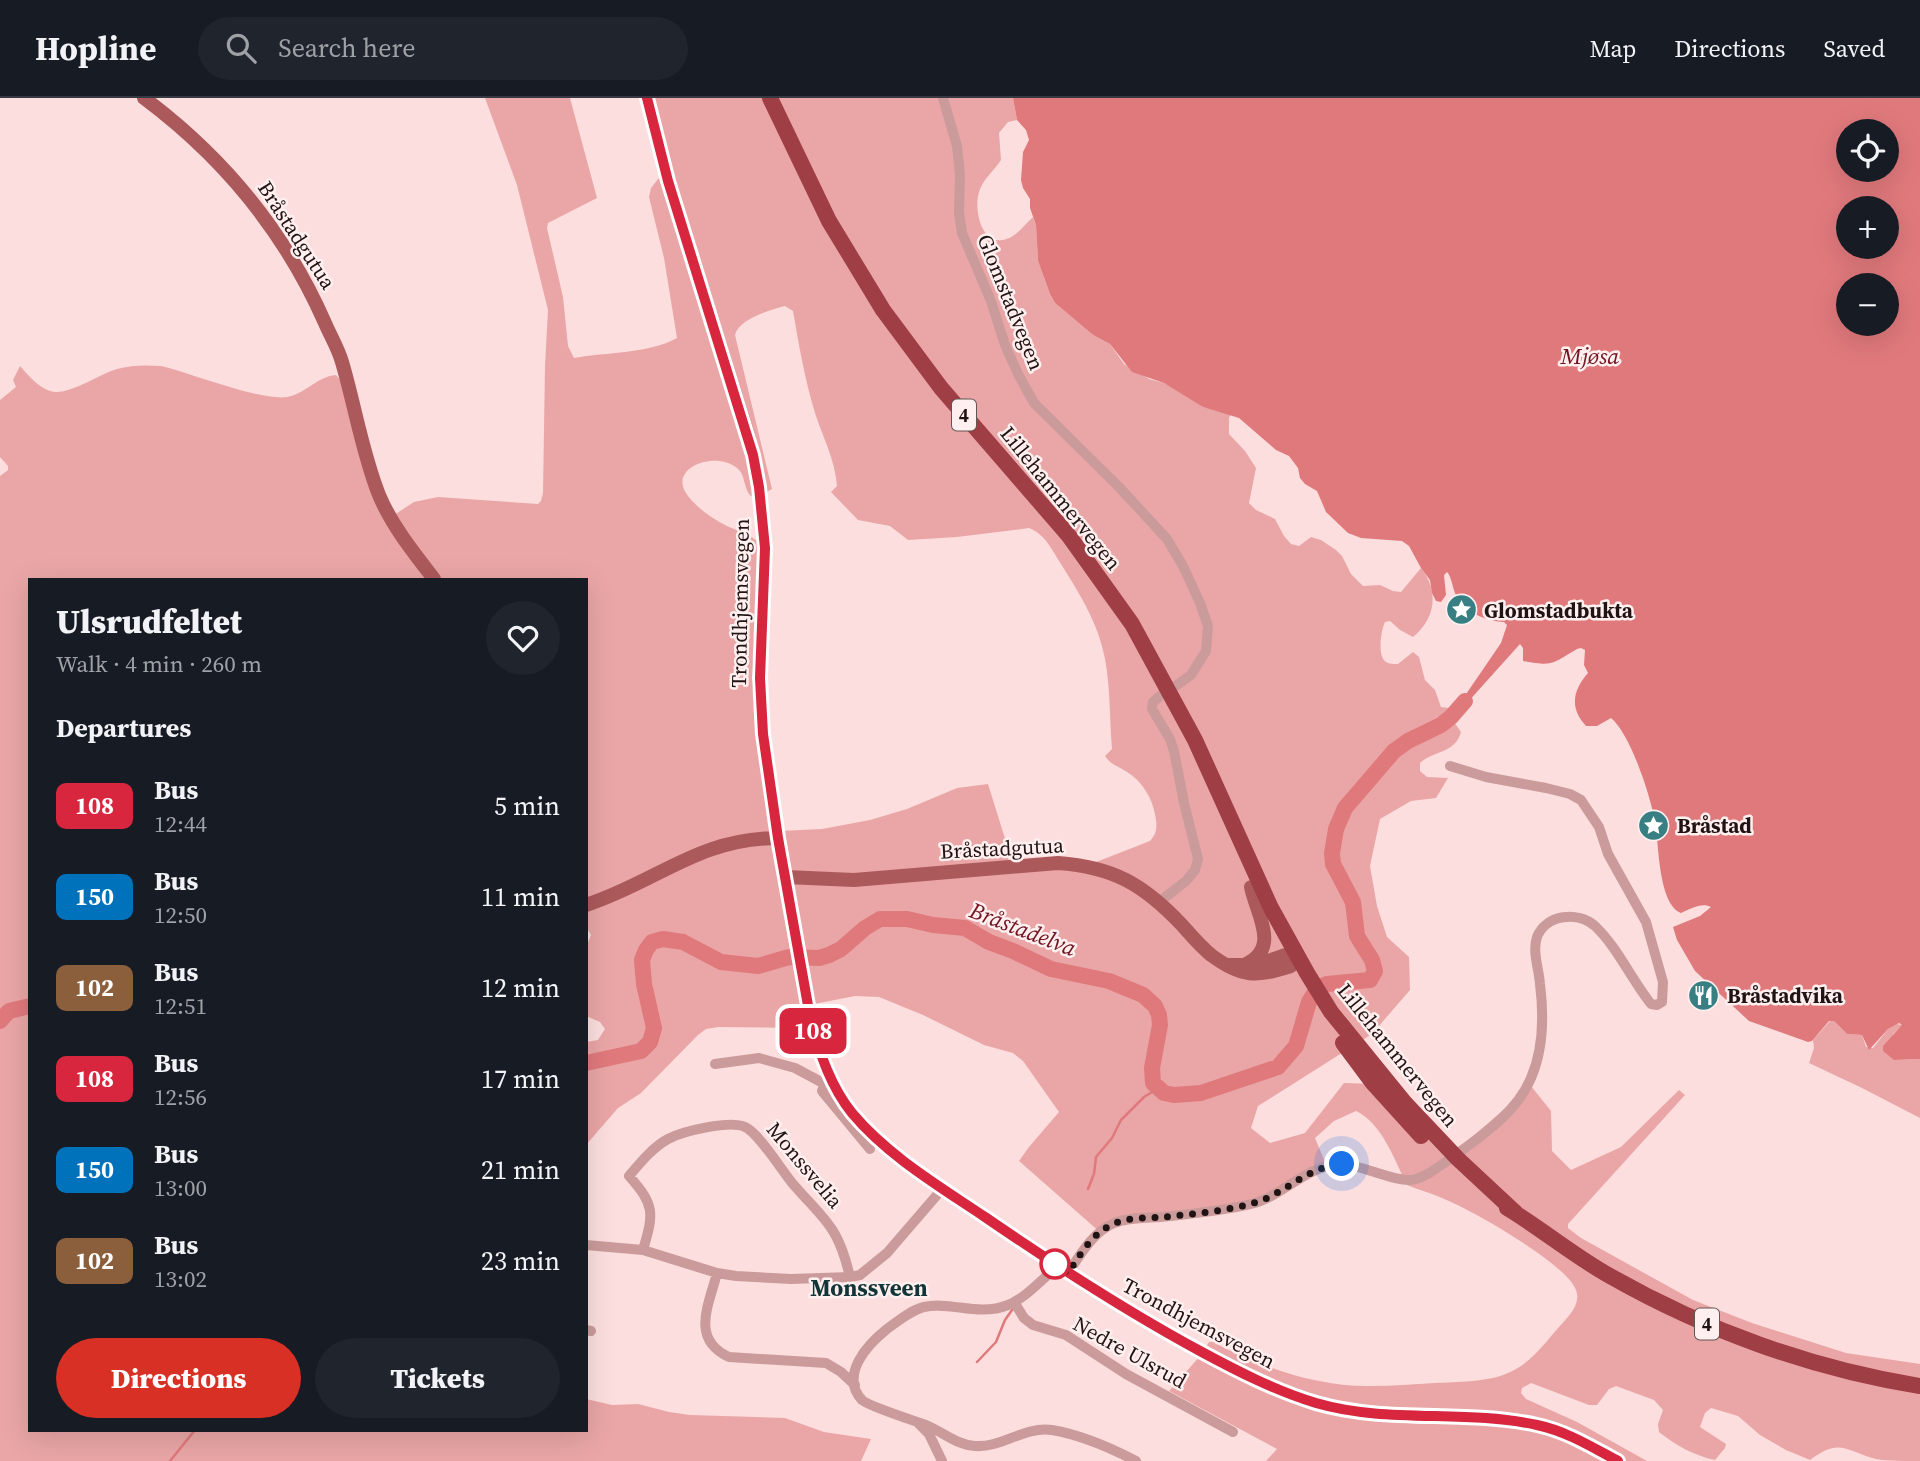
<!DOCTYPE html>
<html lang="en">
<head>
<meta charset="utf-8">
<style>
  :root { --surface:#171b24; --page:#20242c; --text:#f1f3f6; --muted:#9ea1a6; --line:#363941; --accent:#d93025 }
  body { margin:0; font-family:"Source Serif 4",serif; background:var(--page); color:var(--text); height:100vh; display:flex; flex-direction:column; font-size:26px; white-space:nowrap }
  * { box-sizing:border-box; margin:0 }
  p { font-size:23px; color:var(--muted) }
  .icon { flex:none; width:38px; height:38px; fill:none; stroke:currentColor; stroke-width:2; stroke-linecap:round; stroke-linejoin:round }
  .map { position:relative; flex:1; overflow:hidden }
  .drawer { position:absolute; left:28px; top:480px; width:560px; height:854px; display:flex; flex-direction:column; background:var(--surface); border-radius:0px; box-shadow:0 7px 28px #0002 }
  .drawer>* { flex:none }
  .badge { padding:0 14px; border-radius:10px; font-size:24px; line-height:46px }
  .controls { position:absolute; left:1836px; top:21px; display:grid; gap:14px }
  .controls a { display:grid; place-items:center; width:63px; height:63px; border-radius:50%; background:var(--surface); box-shadow:0 7px 28px #0002; font-size:35px }
  .you { position:absolute; width:35px; height:35px; margin:-18px; border:5px solid #fff; border-radius:50%; background:#1a73e8; box-shadow:0 0 0 10px #1a73e833 }
  .map>.badge { position:absolute; translate:-50% -50%; box-shadow:0 0 0 4px #fff }
  h2 { padding:0 28px; font-size:26px; line-height:63px }
  .round { display:grid; place-items:center; flex:none; width:74px; height:74px; border-radius:37px; background:var(--page) }
  .head { display:flex; align-items:center; justify-content:space-between; height:119px; padding:0 28px }
  h1 { font-size:33px; font-weight:800; line-height:52px }
  .action { display:flex; gap:14px; margin-top:auto; padding:14px 28px }
  .action a { flex:1; height:80px; border-radius:42px; background:var(--accent); color:#fff; font-size:28px; font-weight:800; line-height:80px; text-align:center }
  .action a+a { background:var(--page); color:var(--text) }
  ul { padding:0; list-style:none }
  li { display:flex; align-items:center; gap:21px; height:91px; padding:0 28px }
  li div { flex:1 }
  li b { display:block; font-size:26px }
  li em { font-style:normal }
  li .badge { min-width:77px; font-weight:700; text-align:center }
  header { display:flex; align-items:center; gap:42px; box-sizing:border-box; height:98px; padding:0 35px; background:var(--surface); border-bottom:2px solid var(--line) }
  header strong { font-size:33px }
  nav { display:flex; gap:38px; margin-inline-start:auto; font-size:24px }
  .search { width:490px; height:63px; background:var(--page); display:flex; align-items:center; gap:18px; box-sizing:border-box; padding:0 24px; border-radius:38px; color:var(--muted); font-size:26px }
  .map>svg:first-child { display:block }
  .green { fill:#eaa6a6; fill-rule:evenodd }
  .water { fill:#e0797c; fill-rule:evenodd }
  .lines { fill:none; stroke-linecap:round; stroke-linejoin:round }
  .stream { stroke:#e0797c; stroke-width:2.5 }
  .river { stroke:#e0797c; stroke-width:16 }
  .minor { stroke:#cb9b9b; stroke-width:10 }
  .major { stroke:#ac595b; stroke-width:14 }
  .highway { stroke:#9f3e45; stroke-width:16 }
  .line-casing { stroke:#fff; stroke-width:16 }
  .line { stroke:#d7263d; stroke-width:10 }
  .walk { stroke:#201313; stroke-width:7; stroke-dasharray:0 12.6 }
  .stop-dot { fill:#fff; stroke:#d7263d; stroke-width:3.5 }
  .labels { text-anchor:middle; dominant-baseline:central; stroke-width:5; stroke-linejoin:round; paint-order:stroke }
  .shield { fill:#fff0ef; stroke:#635555; stroke-width:2 }
  .shield-label { font-size:19px; font-weight:bold; fill:#201313 }
  .street-label { font-size:21px; fill:#201313; stroke:#fff0ef }
  .poi-label { font-size:21px; font-weight:bold; fill:#201313; stroke:#fff0ef; text-anchor:start }
  .water-label { font-size:23px; font-style:italic; fill:#721422; stroke:#fff0ef }
  .neighbourhood-label { font-size:23px; font-weight:bold; fill:#123537; stroke:#fff0ef }
</style>
</head>
<body>
<header>
<strong>Hopline</strong>
<div class="search"><svg class="icon" aria-label="search" viewBox="0 0 24 24"><circle cx="10" cy="10" r="6"/><path d="M15 15l6 6"/></svg>Search here</div>
<nav><a>Map</a><a>Directions</a><a>Saved</a></nav>
</header>
<div class="map">
<svg width="1920" height="1363" viewBox="0 0 1920 1363">
  <rect width="100%" height="100%" fill="#fcdede"/>
  <path class="green" d="M485,0H570L597,100L548,125L547,130L563,199L568,248L574,260C607,254 648,256 677,240L664,160L649,99L651,90L662,76L651,0H1013L1017,22L1008,24L999,35L1001,62C994,73 983,81 979,94C974,110 980,145 1002,142C1015,141 1024,127 1033,119L1036,127L1038,163L1050,196L1055,205L1093,237L1110,246L1124,266L1149,281L1164,285L1185,296L1203,309L1231,316L1229,320V336L1245,353L1256,370L1249,405L1256,412L1275,421L1284,438L1291,446L1299,448L1311,439L1321,442L1336,452L1342,458L1351,476L1363,488L1380,487L1393,493L1401,494L1421,470C1439,493 1436,520 1413,539L1400,532L1390,523L1385,524C1381,532 1377,559 1386,564C1389,566 1394,566 1398,566L1413,554L1419,559L1425,582L1435,592L1441,609L1449,610L1462,602L1467,605L1454,624L1461,634C1455,656 1434,652 1420,665V673L1427,679L1448,680L1436,700L1411,703L1380,721L1370,768L1377,808L1387,839L1409,859L1410,892L1372,936L1258,1008L1251,1030L1270,1045L1305,1035L1344,985L1375,986L1450,1058L1531,988L1551,1013L1552,1053L1571,1072L1621,1049L1679,992L1685,997L1568,1126V1130L1581,1140L1693,1202L1752,1225L1846,1255L1920,1266V1363C1909,1363 1886,1363 1876,1361C1846,1353 1840,1339 1810,1362L1786,1352L1760,1337L1738,1318L1711,1310L1705,1315L1700,1329L1726,1346L1725,1350L1715,1362C1695,1358 1675,1347 1659,1334L1658,1326L1663,1312L1654,1302L1616,1288L1609,1291L1597,1307H1589L1531,1285L1522,1290L1521,1295L1526,1301L1577,1324L1647,1363H1266L1277,1351L1169,1293L1201,1257L1209,1244H1213C1261,1269 1316,1289 1371,1288C1392,1288 1413,1286 1435,1285C1456,1284 1489,1284 1508,1275C1530,1266 1544,1246 1559,1229C1569,1218 1584,1204 1574,1188C1559,1162 1472,1112 1442,1100C1431,1095 1419,1092 1407,1087C1395,1063 1382,1025 1356,1013L1334,1023L1315,1040L1327,1069L1259,1104L1136,1118L1101,1135L1019,1063L1029,1049L1059,1014L1023,963L1013,955L984,947L923,917L879,899L855,898L809,907L805,927L800,930L718,929L706,931L698,937L641,995L618,1010L586,1047V944L598,942L605,931L600,924L586,918V849L591,837L586,829V481H30V1332H586V1301L612,1307L638,1306L669,1314L690,1317L785,1320L824,1334L871,1341L861,1363H0V378L8,372V368L0,359V302L16,289L13,282L20,268C28,277 38,289 50,293C67,299 99,276 117,271C131,267 146,267 161,268C191,275 260,303 287,299C305,296 318,278 336,277L342,284L394,417L414,404L438,399L538,406L541,403L543,395L545,268L548,212L517,87ZM785,208L793,213C799,248 805,282 815,315C823,340 835,361 837,388L831,394L858,422L890,428L908,442L957,439L1029,430C1045,436 1052,452 1061,466C1077,492 1094,518 1102,548C1111,580 1109,618 1112,651L1105,658C1111,667 1118,668 1127,674C1142,683 1152,700 1155,716C1157,727 1158,734 1150,743L1091,766L1012,764L1008,761L1007,747L988,686L957,690L907,711L870,722L822,731L780,733L761,581L760,446C750,435 739,434 727,428C713,421 698,411 688,398C666,370 715,352 737,370C746,377 743,390 751,398H760L772,391L735,237C739,221 770,212 785,208Z
    M1830,923H1834L1847,936L1862,937L1866,949L1873,950L1888,931L1896,926L1903,927L1893,936L1894,962L1920,961V1020L1862,990L1809,965L1814,950L1813,942Z"/>
  <path class="water" d="M1013,0H1920V961L1894,962L1883,953V948L1902,927L1899,925L1888,931L1869,952L1862,937L1847,936L1834,923H1829L1812,943L1808,944L1749,923L1695,873L1677,842L1673,829L1700,818L1711,809C1702,804 1690,811 1681,815C1658,806 1659,745 1655,724C1651,699 1630,635 1611,620L1597,628H1586C1569,610 1573,592 1588,575L1584,567L1585,552L1581,550L1577,551C1550,567 1553,568 1523,563V550L1520,546L1467,605L1462,602L1501,545L1507,527L1504,524C1486,523 1463,514 1455,495C1452,488 1452,480 1447,474L1444,477L1446,497L1441,504L1436,503L1432,495L1430,482L1421,470L1409,448L1402,443L1361,440L1348,435L1326,414L1317,393L1305,386L1300,380L1298,370L1289,358L1276,352L1239,320L1203,309L1164,285L1132,274L1110,246L1093,237L1055,205L1050,196L1038,163L1036,127L1030,110V101L1023,90L1021,82L1023,54L1029,42L1026,32L1017,22ZM1848,33H1886V72H1848ZM1848,110H1886V149H1848ZM1848,187H1886V226H1848Z"/>
  <g class="lines">
    <path class="stream" d="M1088,1091L1094,1076L1096,1059L1112,1040L1121,1022L1144,999L1157,991
      M977,1264L996,1244L1005,1222L1012,1212
      M170,1363L195,1332"/>
    <path class="river" d="M0,923L9,913L30,908
      M586,965L641,953L650,944L654,930L644,886L642,862L646,852L652,844L663,841L683,844L721,864L758,868L789,859L819,860L829,857L841,851L865,830L880,821H907L933,827L965,830L989,844L1013,853L1051,871L1109,883L1143,897L1155,908L1159,917L1160,927L1152,970L1153,985L1164,995L1174,997L1201,995L1278,969L1296,948L1309,904L1317,891L1327,886L1370,882L1375,873L1372,862L1357,838L1353,804L1333,766L1332,755L1336,731L1345,710L1394,653L1408,643L1441,627L1451,619L1465,603"/>
    <path class="minor" d="M943,0L957,48L960,76L959,114L962,135L991,203L1005,247L1019,278L1034,305L1119,389L1167,441L1183,468L1200,505L1208,528L1206,553L1191,577L1174,589
      M1159,804L1186,783L1195,772L1198,761L1184,705L1174,653L1170,641L1152,611L1153,604L1162,596
      M715,966L759,960L795,970L823,985
      M826,981L822,993L870,1051
      M586,1147L643,1152L717,1175L736,1178L791,1181L850,1179L860,1177L887,1155L943,1090
      M643,1152C654,1115 655,1107 629,1078C640,1065 653,1049 668,1041C683,1033 730,1022 745,1029C758,1034 782,1073 793,1086C825,1123 838,1127 850,1179
      M1058,1168C1043,1180 1026,1200 1008,1207C978,1219 951,1203 924,1209C911,1212 898,1223 887,1231C868,1246 839,1277 862,1302C868,1308 915,1323 926,1327C943,1334 957,1347 975,1348C1002,1350 1024,1328 1052,1332C1082,1337 1109,1349 1136,1363
      M717,1175C709,1207 690,1241 729,1259L826,1265L841,1274L855,1287
      M1068,1175C1080,1157 1093,1134 1114,1125C1129,1119 1146,1120 1161,1119C1191,1116 1222,1113 1251,1106C1281,1099 1304,1070 1337,1066C1347,1065 1358,1069 1368,1072C1416,1087 1413,1087 1454,1058C1483,1037 1517,1014 1531,980C1544,950 1544,918 1540,886C1539,871 1532,854 1537,839C1546,816 1578,813 1595,828C1618,850 1631,881 1651,906L1657,907L1662,904L1663,884L1646,824L1608,756L1599,729L1581,702L1570,696L1546,690L1486,679L1450,668
      M1014,1204L1024,1220L1033,1227L1066,1237L1126,1276L1233,1334
      M586,1232L591,1233
      M919,1326L929,1336L942,1363"/>
    <path class="major" d="M144,0C223,59 285,134 325,225C330,237 338,250 342,264C355,308 362,354 379,397C392,428 414,455 434,481
      M647,0L668,83L748,337L759,389L765,450L759,580L763,636L778,740L811,924C820,956 831,989 852,1015C889,1059 942,1090 989,1122C1058,1169 1127,1214 1200,1253C1237,1273 1276,1293 1316,1305C1388,1326 1464,1311 1537,1327C1566,1333 1592,1349 1619,1363
      M786,779L854,782L1058,765C1113,769 1143,786 1181,826C1191,837 1200,848 1211,857C1242,880 1256,879 1291,868L1297,857H1285L1257,867H1227
      M586,807C657,784 698,740 778,740
      M1246,866C1281,850 1256,815 1251,789"/>
    <path class="highway" d="M770,0L829,123L883,212L941,290L1069,438L1132,526L1195,642L1271,810L1307,875L1331,914L1405,1005L1458,1061L1516,1115
      M1343,945L1372,984L1421,1038
      M1507,1110C1542,1131 1574,1158 1610,1178C1705,1232 1812,1271 1920,1288"/>
  </g>
  <g class="lines">
    <defs>
      <path id="line" d="M647,0L668,83L753,357L759,389L765,450L760,580L763,636L778,740L811,924C820,956 831,989 852,1015C888,1058 939,1088 985,1119C1055,1167 1126,1213 1200,1253C1237,1273 1276,1293 1316,1305C1388,1326 1464,1311 1537,1327C1566,1333 1592,1349 1618,1363"/>
    </defs>
    <use href="#line" class="line-casing"/>
    <use href="#line" class="line"/>
    <path class="walk" d="M1055,1166L1068,1175C1080,1157 1091,1137 1111,1127C1126,1119 1146,1120 1164,1119C1193,1116 1226,1113 1254,1105C1285,1096 1308,1068 1342,1066"/>
  </g>
  <defs>
    <symbol id="sight-disc" viewBox="-11 -11 22 22"><circle r="9.5" fill="#377f83" stroke="#fff0ef"/><path d="M0-6L1.8-2.2L6-1.7L2.9 1.2L3.7 5.4L0 3.3L-3.7 5.4L-2.9 1.2L-6-1.7L-1.8-2.2Z" fill="#fff"/></symbol>
    <symbol id="restaurant-disc" viewBox="-11 -11 22 22"><circle r="9.5" fill="#377f83" stroke="#fff0ef"/><path d="M-5-6h1v4h1v-4h1v4h1v-4h1v5L-1.5 .5V6h-2V.5L-5-1ZM5-6V6H3V1.5H1.5Q1.5-4 5-6Z" fill="#fff"/></symbol>
  </defs>
  <g fill-rule="evenodd">
    <use href="#sight-disc" x="1444" y="494" width="35" height="35"/>
    <use href="#sight-disc" x="1636" y="710" width="35" height="35"/>
    <use href="#restaurant-disc" x="1686" y="880" width="35" height="35"/>
  </g>
  <circle class="stop-dot" cx="1055" cy="1166" r="14"/>
  <g class="labels">
    <g class="shield">
      <rect x="952" y="301.5" width="24" height="31" rx="5"/>
      <rect x="1695" y="1210.5" width="24" height="31" rx="5"/>
    </g>
    <g class="shield-label">
      <text x="964" y="317">4</text>
      <text x="1707" y="1226">4</text>
    </g>
    <g class="street-label">
      <text transform="translate(297 137) rotate(57)">Bråstadgutua</text>
      <text transform="translate(1011 204) rotate(68)">Glomstadvegen</text>
      <text transform="translate(1061 400) rotate(51)">Lillehammervegen</text>
      <text transform="translate(740 505) rotate(-89)">Trondhjemsvegen</text>
      <text transform="translate(1002 750) rotate(-3)">Bråstadgutua</text>
      <text transform="translate(1398 957) rotate(51)">Lillehammervegen</text>
      <text transform="translate(805 1067) rotate(50)">Monssvelia</text>
      <text transform="translate(1199 1225) rotate(28)">Trondhjemsvegen</text>
      <text transform="translate(1130 1254) rotate(29)">Nedre Ulsrud</text>
    </g>
    <g class="poi-label">
      <text x="1484" y="512">Glomstadbukta</text>
      <text x="1677" y="727">Bråstad</text>
      <text x="1727" y="897">Bråstadvika</text>
    </g>
    <g class="water-label">
      <text x="1590" y="258">Mjøsa</text>
      <text transform="translate(1023 831) rotate(21)">Bråstadelva</text>
    </g>
    <g class="neighbourhood-label">
      <text x="869" y="1190">Monssveen</text>
    </g>
  </g>
</svg>
<div class="controls">
<a><svg class="icon" aria-label="locate" viewBox="0 0 24 24"><circle cx="12" cy="12" r="6"/><path d="M12 2v4M12 18v4M2 12h4M18 12h4"/></svg></a>
<a>+</a>
<a>−</a>
</div>
<div class="you" style="left:1342px;top:1066px"></div>
<b class="badge" style="left:813px;top:933px;background:#d7263d;color:#fff">108</b>
<section class="drawer">
<div class="head"><div><h1>Ulsrudfeltet</h1><p>Walk · 4 min · 260 m</p></div><a class="round"><svg class="icon" aria-label="heart" viewBox="0 0 24 24"><path d="M12 20l-8-8c-3-5 5-10 8-4 3-6 11-1 8 4z"/></svg></a></div>
<h2>Departures</h2>
<ul>
<li><span class="badge" style="background:#d7263d;color:#fff">108</span><div><b>Bus</b><p>12:44</p></div><em>5 min</em></li>
<li><span class="badge" style="background:#0072bc;color:#fff">150</span><div><b>Bus</b><p>12:50</p></div><em>11 min</em></li>
<li><span class="badge" style="background:#8b5e3c;color:#fff">102</span><div><b>Bus</b><p>12:51</p></div><em>12 min</em></li>
<li><span class="badge" style="background:#d7263d;color:#fff">108</span><div><b>Bus</b><p>12:56</p></div><em>17 min</em></li>
<li><span class="badge" style="background:#0072bc;color:#fff">150</span><div><b>Bus</b><p>13:00</p></div><em>21 min</em></li>
<li><span class="badge" style="background:#8b5e3c;color:#fff">102</span><div><b>Bus</b><p>13:02</p></div><em>23 min</em></li>
</ul>
<div class="action"><a>Directions</a><a>Tickets</a></div>
</section>
</div>
</body>
</html>
